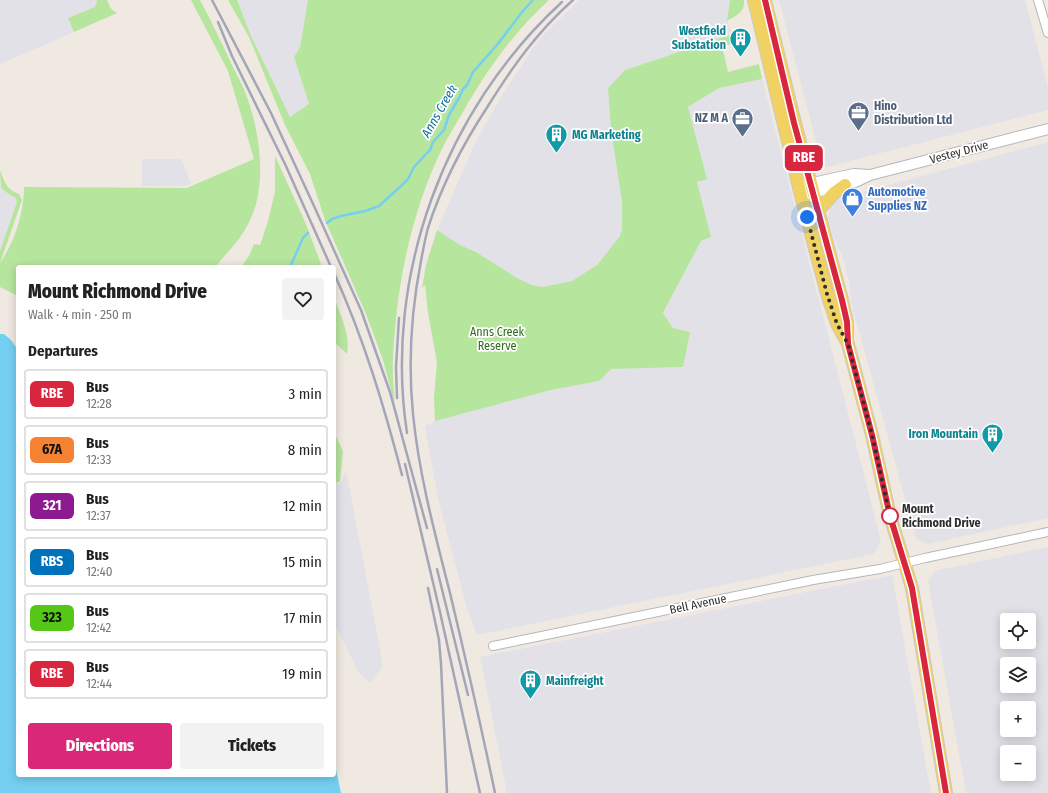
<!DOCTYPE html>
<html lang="en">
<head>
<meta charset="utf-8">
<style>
  :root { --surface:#fff; --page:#f2f2f2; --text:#222; --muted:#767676; --line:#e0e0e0; --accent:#db2777 }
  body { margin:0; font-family:"Fira Sans Condensed",sans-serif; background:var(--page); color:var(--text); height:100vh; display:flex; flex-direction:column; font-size:15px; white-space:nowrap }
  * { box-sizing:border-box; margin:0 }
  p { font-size:13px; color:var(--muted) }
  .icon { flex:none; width:22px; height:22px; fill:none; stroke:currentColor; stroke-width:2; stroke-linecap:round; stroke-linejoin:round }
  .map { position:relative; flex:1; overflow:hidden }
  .panel { position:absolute; left:16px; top:265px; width:320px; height:512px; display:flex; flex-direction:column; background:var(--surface); border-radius:4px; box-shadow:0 2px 10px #0003 }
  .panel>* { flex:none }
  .badge { padding:0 8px; border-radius:6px; font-size:14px; line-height:26px }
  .fabs { position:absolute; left:1000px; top:613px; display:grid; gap:8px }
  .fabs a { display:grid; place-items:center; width:36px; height:36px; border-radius:4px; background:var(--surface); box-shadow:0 2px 10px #0003; font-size:20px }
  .you { position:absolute; width:20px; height:20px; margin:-10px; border:3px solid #fff; border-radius:50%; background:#1a73e8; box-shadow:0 0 0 6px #1a73e833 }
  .map>.badge { position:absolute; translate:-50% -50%; box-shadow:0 0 0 2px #fff }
  h2 { padding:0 12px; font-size:15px; line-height:36px }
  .round { display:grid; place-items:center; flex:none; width:42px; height:42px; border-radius:4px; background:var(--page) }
  .overview { display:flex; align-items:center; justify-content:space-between; height:68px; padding:0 12px }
  h1 { font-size:19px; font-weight:800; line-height:30px }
  .action { display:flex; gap:8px; margin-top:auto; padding:8px 12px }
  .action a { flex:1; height:46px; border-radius:4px; background:var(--accent); color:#fff; font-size:16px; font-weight:800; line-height:46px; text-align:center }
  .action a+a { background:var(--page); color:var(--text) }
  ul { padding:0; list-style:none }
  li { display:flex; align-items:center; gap:12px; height:50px; margin:0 8px 6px; padding:0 4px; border:2px solid var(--line); border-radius:4px }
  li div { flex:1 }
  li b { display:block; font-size:15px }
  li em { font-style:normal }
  li .badge { min-width:44px; font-weight:700; text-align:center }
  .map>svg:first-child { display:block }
  .industrial { fill:#e3e1e8; fill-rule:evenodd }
  .green { fill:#b6e59e }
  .water { fill:#75cff0 }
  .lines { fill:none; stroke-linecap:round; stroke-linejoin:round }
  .stream { stroke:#75cff0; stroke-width:2.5 }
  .minor-casing { stroke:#b4b7c1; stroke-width:10 }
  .tertiary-casing { stroke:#b4b7c1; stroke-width:12 }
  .primary-casing { stroke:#c9c9c9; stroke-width:14 }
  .minor { stroke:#fff; stroke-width:8 }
  .tertiary { stroke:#fff; stroke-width:10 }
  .primary { stroke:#f2d163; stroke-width:12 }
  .rail { stroke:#a3a6b8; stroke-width:2.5 }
  .line-casing { stroke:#fff; stroke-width:9 }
  .line { stroke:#d7263d; stroke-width:6 }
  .walk { stroke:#2e2e2e; stroke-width:4; stroke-dasharray:0 7.2 }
  .stop-dot { fill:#fff; stroke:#d7263d; stroke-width:2 }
  .labels { text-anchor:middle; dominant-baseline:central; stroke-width:3.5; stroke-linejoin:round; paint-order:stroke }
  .culture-label { font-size:12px; font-weight:bold; fill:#0d838f; stroke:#fff; text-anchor:end }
  .service-label { font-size:12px; font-weight:bold; fill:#4e5e75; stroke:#fff; text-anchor:start }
  .street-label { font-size:12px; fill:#2e2e2e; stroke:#fff }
  .shop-label { font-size:12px; font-weight:bold; fill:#366cbe; stroke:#fff; text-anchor:start }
  .park-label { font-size:12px; fill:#2c6e1b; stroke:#fff }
  .stop-label { font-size:12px; font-weight:bold; fill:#2e2e2e; stroke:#fff; text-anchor:start }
  .water-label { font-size:13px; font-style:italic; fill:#0d6fa3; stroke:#fff }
</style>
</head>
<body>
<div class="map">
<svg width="1048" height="793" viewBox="0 0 1048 793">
  <rect width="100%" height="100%" fill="#efe9e1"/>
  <path class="industrial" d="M0,0H97L95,7L68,18L74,32L0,64Z
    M237,0H308L300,47L294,57L309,104L290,117L251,36Z
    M579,0H730L727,21L733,34L625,70L608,88L611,130L622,202V229L620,236L597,265L572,281L543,287L532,285L517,278L476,252L460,245L437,230L475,143L502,95L539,39Z
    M779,0H1025L1048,87V110L823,168Z
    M762,79L881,541L874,554L477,635L467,608L438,499L425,426L435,421L551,390L599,381L610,369L683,367L673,328L663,313L701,241L711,237L697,181L707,179L688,107L719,88Z
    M1048,142V518L927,544L916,539L851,302L849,282L843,258L834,239L828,219L830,207L837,199Z
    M142,159H181L191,184L187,186H142Z
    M0,186L1,188L10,195L15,197L17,202L0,251Z
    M346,470L383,666L370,683L359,673L334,623V486L341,483Z
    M1048,547V793H966L928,581L935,571ZM1007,620H1029V642H1007ZM1007,664H1029V686H1007ZM1007,708H1029V730H1007ZM1007,752H1029V774H1007Z
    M892,575L931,793H507L480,657Z"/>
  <path class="green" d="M97,0H107L111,9L117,13L74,32L68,18L95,7Z
    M191,0H200C211,21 221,41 231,63C235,71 239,79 243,87C259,124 268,181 251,218C242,239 229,250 215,267H18V296L0,287V251L17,202L15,197L10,195L1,188L0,170C5,183 6,189 19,194L22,200L0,263C15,241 24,213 24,187L187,188L254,159L228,71Z
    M228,0H237L251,36L290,117L309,104L294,57L300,47L308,0H549C514,32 486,71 463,112C456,124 448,136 442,149C415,204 400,269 395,329C394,344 392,359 393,375C393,385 394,395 395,405L383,360L366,314L325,220L310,174L285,125L249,37Z
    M730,0H744C745,12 737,15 727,21Z
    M733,34H737L738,37H741C738,44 729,44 722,46L728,72L759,64L762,79L719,88L688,107L707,179L697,182L711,237L701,241L663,313L673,328L690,332L683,367L611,369L599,381L551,390L435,421L434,398L437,362L428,313L425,285L422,288L426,265L437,230L460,245L476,252L517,278L532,285L543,287L572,281L597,265L620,236L622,229V202L611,130L608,88L625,70Z
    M275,156L306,224L322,267H241L249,256L254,244L260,245L268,221L275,192Z
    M334,297C340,315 351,335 347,354L334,342Z
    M334,432L343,451L340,481L334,484Z"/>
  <path class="water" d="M0,334H4L11,340L18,350V775H334V760L341,793H0Z"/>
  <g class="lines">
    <path class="stream" d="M327,223L332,219L341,216L365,211L379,206L401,186L408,179L414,167L430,150L433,142L444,130L449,115L459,98L463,89L467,85L473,72L497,45L522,12L533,0
      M290,267L303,238L308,233"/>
    <defs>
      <path id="minor" d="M1038,0L1048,33
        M493,646L813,580L880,569L925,558L1048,532"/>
      <path id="tertiary" d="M799,186L854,174L870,175
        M801,196L855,182L870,175L1048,129"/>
      <path id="primary" d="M754,0L801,196L827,294L837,324L848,344L872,435L890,516L912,588L946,793
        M765,0L795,123L842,300L847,322V340
        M818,211L834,193L845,185"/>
    </defs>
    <use href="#minor" class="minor-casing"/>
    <use href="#tertiary" class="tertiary-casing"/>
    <use href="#primary" class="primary-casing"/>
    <use href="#minor" class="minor"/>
    <use href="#tertiary" class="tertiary"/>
    <use href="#primary" class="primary"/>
    <path class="rail" d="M212,0L271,113L314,206L361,310L390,392L427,528
      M218,22L232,56L285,164L331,267
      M334,273C364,339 384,406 402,475
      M397,398L396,367L399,318
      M407,433C383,276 445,109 562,2
      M405,464L440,612L480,793
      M437,569L468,695
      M428,588L439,640L441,664L447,793
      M495,793C481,726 466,660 450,593C435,534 419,475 413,414C408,363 411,312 421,261C423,250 425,239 428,228C442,184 463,144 488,106C513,66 537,32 573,0"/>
  </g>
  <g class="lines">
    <defs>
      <path id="line" d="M765,0L794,123L842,300L847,322L848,344L872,435L890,516L912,588L946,793"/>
    </defs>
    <use href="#line" class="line-casing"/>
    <use href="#line" class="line"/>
    <path class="walk" d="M807,217L827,294L837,324L848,344L872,435L890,516"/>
  </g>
  <defs>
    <symbol id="building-pin" viewBox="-11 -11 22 30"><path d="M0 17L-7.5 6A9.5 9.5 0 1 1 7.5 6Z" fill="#0f9aa8" stroke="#fff"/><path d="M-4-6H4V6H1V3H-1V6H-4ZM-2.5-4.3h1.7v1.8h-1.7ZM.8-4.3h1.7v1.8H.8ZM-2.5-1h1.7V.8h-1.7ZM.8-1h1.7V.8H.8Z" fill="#fff"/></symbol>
    <symbol id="office-pin" viewBox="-11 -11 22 30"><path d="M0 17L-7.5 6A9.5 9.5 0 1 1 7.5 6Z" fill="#5c6f8a" stroke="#fff"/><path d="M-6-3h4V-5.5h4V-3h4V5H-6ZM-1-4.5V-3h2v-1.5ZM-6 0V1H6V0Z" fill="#fff"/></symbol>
    <symbol id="shop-pin" viewBox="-11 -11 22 30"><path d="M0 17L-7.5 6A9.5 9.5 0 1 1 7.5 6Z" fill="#3f7fe0" stroke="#fff"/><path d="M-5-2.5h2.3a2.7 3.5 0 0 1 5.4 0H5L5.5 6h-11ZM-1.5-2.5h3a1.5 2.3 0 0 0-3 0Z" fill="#fff"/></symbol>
  </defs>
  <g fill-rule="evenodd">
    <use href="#building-pin" x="728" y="26" width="25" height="34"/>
    <use href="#office-pin" x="846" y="100" width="25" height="34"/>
    <use href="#office-pin" x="730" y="106" width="25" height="34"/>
    <use href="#building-pin" x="544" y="122" width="25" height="34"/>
    <use href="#shop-pin" x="840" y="186" width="25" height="34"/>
    <use href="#building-pin" x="980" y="422" width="25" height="34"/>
    <use href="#building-pin" x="518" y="668" width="25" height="34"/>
  </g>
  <circle class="stop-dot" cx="890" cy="516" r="8"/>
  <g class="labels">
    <g class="culture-label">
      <text x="726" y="31">Westfield<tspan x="726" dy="14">Substation</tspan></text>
      <text x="572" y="135" text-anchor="start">MG Marketing</text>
      <text x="978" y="434">Iron Mountain</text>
      <text x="546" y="681" text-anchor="start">Mainfreight</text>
    </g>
    <g class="service-label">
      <text x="874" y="106">Hino<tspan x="874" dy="14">Distribution Ltd</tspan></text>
      <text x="728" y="118" text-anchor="end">NZ M A</text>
    </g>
    <g class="street-label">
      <text transform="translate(959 152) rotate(-15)">Vestey Drive</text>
      <text transform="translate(698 604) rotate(-12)">Bell Avenue</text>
    </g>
    <g class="shop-label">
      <text x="868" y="192">Automotive<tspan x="868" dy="14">Supplies NZ</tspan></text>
    </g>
    <g class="park-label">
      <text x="497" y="332">Anns Creek<tspan x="497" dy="14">Reserve</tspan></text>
    </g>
    <g class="stop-label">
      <text x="902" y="509">Mount<tspan x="902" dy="14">Richmond Drive</tspan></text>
    </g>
    <g class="water-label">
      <text transform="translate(439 111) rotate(-60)">Anns Creek</text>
    </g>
  </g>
</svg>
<div class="fabs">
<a><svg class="icon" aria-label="locate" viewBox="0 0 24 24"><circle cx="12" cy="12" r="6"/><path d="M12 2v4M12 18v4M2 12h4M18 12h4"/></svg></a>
<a><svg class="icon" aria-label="layers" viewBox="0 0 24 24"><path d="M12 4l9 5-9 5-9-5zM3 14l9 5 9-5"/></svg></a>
<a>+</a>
<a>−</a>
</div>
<div class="you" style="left:807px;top:217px"></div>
<b class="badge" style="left:804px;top:158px;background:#d7263d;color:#fff">RBE</b>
<section class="panel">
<div class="overview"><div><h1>Mount Richmond Drive</h1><p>Walk · 4 min · 250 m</p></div><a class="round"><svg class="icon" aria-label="heart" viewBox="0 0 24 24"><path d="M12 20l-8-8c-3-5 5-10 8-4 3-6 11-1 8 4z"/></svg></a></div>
<h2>Departures</h2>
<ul>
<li><span class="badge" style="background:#d7263d;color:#fff">RBE</span><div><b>Bus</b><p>12:28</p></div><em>3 min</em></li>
<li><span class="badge" style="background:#f58232;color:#111">67A</span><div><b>Bus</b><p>12:33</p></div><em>8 min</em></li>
<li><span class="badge" style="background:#8d1a90;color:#fff">321</span><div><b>Bus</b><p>12:37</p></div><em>12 min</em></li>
<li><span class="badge" style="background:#0072bc;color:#fff">RBS</span><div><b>Bus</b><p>12:40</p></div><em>15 min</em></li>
<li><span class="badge" style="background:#54c717;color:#111">323</span><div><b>Bus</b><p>12:42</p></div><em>17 min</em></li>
<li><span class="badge" style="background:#d7263d;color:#fff">RBE</span><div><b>Bus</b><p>12:44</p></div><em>19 min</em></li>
</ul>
<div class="action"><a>Directions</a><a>Tickets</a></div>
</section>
</div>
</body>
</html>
